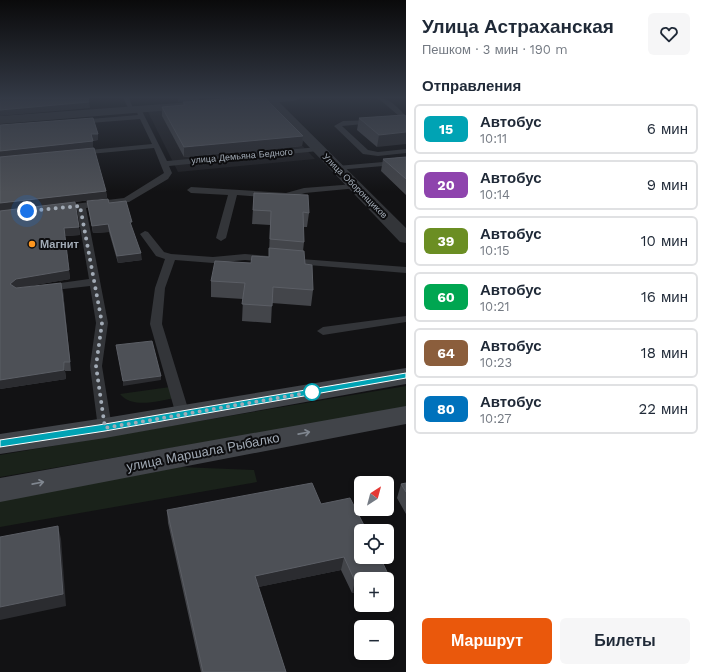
<!DOCTYPE html>
<html lang="ru">
<head>
<meta charset="utf-8">
<style>
  :root { --surface:#fff; --page:#f6f6f7; --text:#1f2937; --muted:#747a83; --line:#e0e1e3; --accent:#ea580c }
  body { margin:0; font-family:"Work Sans",sans-serif; background:var(--page); color:var(--text); height:100vh; display:flex; flex-direction:column; font-size:15px; white-space:nowrap }
  * { box-sizing:border-box; margin:0 }
  p { font-size:13px; color:var(--muted) }
  .icon { flex:none; width:22px; height:22px; fill:none; stroke:currentColor; stroke-width:2; stroke-linecap:round; stroke-linejoin:round }
  .map { position:relative; flex:1; overflow:hidden }
  .side { display:flex; flex-direction:column; background:var(--surface); width:300px }
  .side>* { flex:none }
  .badge { padding:0 8px; border-radius:6px; font-size:14px; line-height:26px }
  .needle { width:26px; rotate:36deg }
  .buttons { position:absolute; left:354px; top:476px; display:grid; gap:8px }
  .buttons a { display:grid; place-items:center; width:40px; height:40px; border-radius:6px; background:var(--surface); box-shadow:0 2px 6px #0003; font-size:20px }
  .you { position:absolute; width:20px; height:20px; margin:-10px; border:3px solid #fff; border-radius:50%; background:#1a73e8; box-shadow:0 0 0 6px #1a73e833 }
  .map>.badge { position:absolute; translate:-50% -50%; box-shadow:0 0 0 2px #fff }
  h2 { padding:0 16px; font-size:15px; line-height:36px }
  .round { display:grid; place-items:center; flex:none; width:42px; height:42px; border-radius:6px; background:var(--page) }
  .headline { display:flex; align-items:center; justify-content:space-between; height:68px; padding:0 16px }
  h1 { font-size:19px; font-weight:800; line-height:30px }
  .button { display:flex; gap:8px; margin-top:auto; padding:8px 16px }
  .button a { flex:1; height:46px; border-radius:6px; background:var(--accent); color:#fff; font-size:16px; font-weight:800; line-height:46px; text-align:center }
  .button a+a { background:var(--page); color:var(--text) }
  ul { padding:0; list-style:none }
  li { display:flex; align-items:center; gap:12px; height:50px; margin:0 8px 6px; padding:0 8px; border:2px solid var(--line); border-radius:6px }
  li div { flex:1 }
  li b { display:block; font-size:15px }
  li em { font-style:normal }
  li .badge { min-width:44px; font-weight:700; text-align:center }
  main { display:flex; flex:1; min-height:0 }
  .map>svg:first-child { display:block }
  .built { fill:#1e1e21 }
  .green { fill:#1a221a }
  .lines { fill:none; stroke-linecap:round; stroke-linejoin:round }
  .lane { fill:#333539; fill-rule:evenodd }
  .street { fill:#333539; fill-rule:evenodd }
  .secondary { fill:#414449; fill-rule:evenodd }
  .wall { fill:#43454a }
  .shaded-wall { fill:#2b2c30 }
  .building { fill:#4d5056; stroke:#5b5e65 }
  .oneway { stroke:#808790 }
  .line { fill:#00a3b4; stroke:#fff }
  .walk { stroke:#a2abb6; stroke-width:4; stroke-dasharray:0 7.2 }
  .poi-dot { fill:#ff971f; stroke:#0d0d0f; stroke-width:1.5 }
  .stop-dot { fill:#fff; stroke:#00a3b4; stroke-width:2 }
  .labels { text-anchor:middle; dominant-baseline:central; stroke-width:4; stroke-linejoin:round; paint-order:stroke }
  .far-street-label { font-size:9px; fill:#a2abb6; stroke:#0d0d0f }
  .poi-label { font-size:11px; font-weight:bold; fill:#a2abb6; stroke:#0d0d0f; text-anchor:start }
  .near-street-label { font-size:13px; fill:#a2abb6; stroke:#0d0d0f }
</style>
</head>
<body>
<main>
<div class="map">
<svg width="406" height="672" viewBox="0 0 406 672">
  <rect width="100%" height="100%" fill="#121214"/>
  <path class="built" d="M261,102L315,159L178,172L147,110Z"/>
  <path class="green" d="M406,386V408L0,477V455Z
    M170,387L174,398C159,401 132,409 120,394Z
    M180,467L254,470L257,482L0,527V501Z"/>
  <g class="lines">
    <path class="lane" d="M123,98H129L134,111H130Z
      M378,98C390,98 398,108 406,116V122Z
      M139,108L141,109L167,161L318,147L322,149L318,151L169,166L172,173L168,179L129,202L86,208L108,323L102,366L112,428L110,432L105,433L100,432L98,428L90,366L96,323L90,286L46,291L41,288L46,285L89,279L77,209L60,211L56,208L57,206L124,198L164,173L154,148L79,155L75,153L79,151L152,144L140,119L78,124L75,122L78,120L138,115L136,110Z
      M377,120L378,121L375,123L342,126L368,150L378,152L406,149V153L378,156L363,154L334,126L343,121Z
      M406,160V164L337,170L333,168L337,166Z
      M355,184H358V188L305,193L286,199L237,195L226,238L221,241L216,238L228,195L191,193L187,190L191,187L286,193L304,188Z
      M145,231L148,232L164,252L171,254L213,257L245,254L268,256L273,259L268,262L245,260L213,263L175,260L165,288L162,324L190,415L188,419L183,420L178,419L176,415L150,324L155,288L165,259L156,256L140,234Z
      M288,258L406,267V273L284,263L283,261Z
      M406,316V322L323,335L317,331L323,327Z"/>
    <path class="street" d="M244,98H300L294,101L279,102L406,228V243L400,242L267,103L238,105L232,102L234,100Z
      M192,102L198,106L196,108L0,124V116Z"/>
    <path class="secondary" d="M406,368V384L105,438L0,454V434L105,418Z
      M406,406V424L0,502V478Z"/>
  </g>
  <path class="wall" d="M183,102L303,136L302,146L184,157L162,116V107L183,105Z
    M404,115L377,147L357,130L359,118Z
    M0,125L98,134V140L92,141L93,148L76,150L106,191L107,198L42,206L79,227L80,235L65,236L70,279L17,288L63,291L71,371H65L66,379L0,389Z
    M406,157V195L381,171L383,159Z
    M254,193L309,213L307,227H303L304,242L303,251L305,264L313,290L311,306L272,303L271,323L242,321L243,299L211,297V281L251,263L269,257L270,225L252,224Z
    M87,201L109,203L142,260L118,263L109,232L93,233Z
    M406,483V514L397,498L401,484Z
    M321,504L388,574L386,579H361V591L352,593L341,570L258,587L286,672H201L168,523L167,510Z"/>
  <path class="shaded-wall" d="M178,98H199V100L178,102Z
    M89,102L90,108L0,116V110Z
    M406,132V144L377,147L379,135Z
    M91,134H98V140L91,141Z
    M303,136L302,146L184,157V147Z
    M93,141V148L0,158V151Z
    M106,191L107,198L0,211V203Z
    M108,224L109,232L93,233L92,226Z
    M79,227L80,235L65,236L70,279L18,288L12,293L10,284L64,228Z
    M141,253L142,260L118,263L117,256Z
    M61,283L63,291L71,371L70,362Z
    M64,362L66,379L0,389V380Z
    M161,376V380L123,386V381Z
    M58,526L61,539L66,606L0,620V607Z
    M344,557L341,570L254,588L255,576Z
    M388,574L386,579H364Z
    M361,580V591L352,593L355,581Z"/>
  <path class="building" d="M0,98H88L89,102L0,110Z
    M237,98H265L303,136L184,147L162,107L185,105L183,102Z
    M404,115L406,116V132L379,135L359,118Z
    M93,118L98,134H91L93,141L0,151V125Z
    M94,148L106,191L0,203V157Z
    M406,157V179L383,159Z
    M254,193L308,195L309,213L303,212L304,242L270,239L271,211L253,210Z
    M108,199L109,203L126,201L132,222H130L141,253L117,256L108,224L92,226L87,201Z
    M75,202L79,227L64,228L69,270L16,279L10,284L16,288L61,283L70,362H64V370L0,380V211Z
    M269,248L304,251L305,264L312,265L313,290L273,287L272,306L242,304L245,283L211,281L215,261L251,263L252,256L269,257Z
    M152,341L161,376L123,381L116,345Z
    M312,483L321,504L350,498L367,531H361V557H380L388,574L364,579H361V580L355,581L344,557L255,576L286,672H203L167,510Z
    M406,483V492L401,484Z
    M58,526L63,594L0,607V537Z"/>
  <defs><path id="oneway-shaft" d="M-6 0H5M1.5-3L5.5 0L1.5 3" fill="none" stroke-width="1.6" stroke-linecap="round" stroke-linejoin="round"/></defs>
  <g class="oneway">
    <use href="#oneway-shaft" transform="translate(304 433) rotate(-11)"/>
    <use href="#oneway-shaft" transform="translate(38 483) rotate(-11)"/>
  </g>
  <linearGradient id="sky" x2="0" y2="1"><stop stop-color="#0a0a0b"/><stop offset="0.51" stop-color="#333945"/><stop offset="1" stop-color="#333945" stop-opacity="0"/></linearGradient>
  <rect width="406" height="192" fill="url(#sky)"/>
  <path class="line" d="M406,373V378L105,431L0,447V440L105,424Z"/>
  <g class="lines">
    <path class="walk" d="M27,211L80,206L102,323L96,366L105,428L312,392"/>
  </g>
  <circle class="poi-dot" cx="32" cy="244" r="4"/>
  <circle class="stop-dot" cx="312" cy="392" r="8"/>
  <g class="labels">
    <g class="far-street-label">
      <text transform="translate(242 156) rotate(-5)">улица Демьяна Бедного</text>
      <text transform="translate(355 186) rotate(45)">Улица Оборонщиков</text>
    </g>
    <g class="poi-label">
      <text x="40" y="244">Магнит</text>
    </g>
    <g class="near-street-label">
      <text transform="translate(203 452) rotate(-11)">улица Маршала Рыбалко</text>
    </g>
  </g>
</svg>
<div class="buttons">
<a><svg class="needle" viewBox="-14 -14 28 28"><path d="M0-13l5 13h-10z" fill="#e53935"/><path d="M0 13l5-13h-10z" fill="#747a83"/></svg></a>
<a><svg class="icon" aria-label="locate" viewBox="0 0 24 24"><circle cx="12" cy="12" r="6"/><path d="M12 2v4M12 18v4M2 12h4M18 12h4"/></svg></a>
<a>+</a>
<a>−</a>
</div>
<div class="you" style="left:27px;top:211px"></div>
</div>
<section class="side">
<div class="headline"><div><h1>Улица Астраханская</h1><p>Пешком · 3 мин · 190 m</p></div><a class="round"><svg class="icon" aria-label="heart" viewBox="0 0 24 24"><path d="M12 20l-8-8c-3-5 5-10 8-4 3-6 11-1 8 4z"/></svg></a></div>
<h2>Отправления</h2>
<ul>
<li><span class="badge" style="background:#00a3b4;color:#fff">15</span><div><b>Автобус</b><p>10:11</p></div><em>6 мин</em></li>
<li><span class="badge" style="background:#8e44ad;color:#fff">20</span><div><b>Автобус</b><p>10:14</p></div><em>9 мин</em></li>
<li><span class="badge" style="background:#6b8e23;color:#fff">39</span><div><b>Автобус</b><p>10:15</p></div><em>10 мин</em></li>
<li><span class="badge" style="background:#00a651;color:#fff">60</span><div><b>Автобус</b><p>10:21</p></div><em>16 мин</em></li>
<li><span class="badge" style="background:#8b5e3c;color:#fff">64</span><div><b>Автобус</b><p>10:23</p></div><em>18 мин</em></li>
<li><span class="badge" style="background:#0072bc;color:#fff">80</span><div><b>Автобус</b><p>10:27</p></div><em>22 мин</em></li>
</ul>
<div class="button"><a>Маршрут</a><a>Билеты</a></div>
</section>
</main>
</body>
</html>
